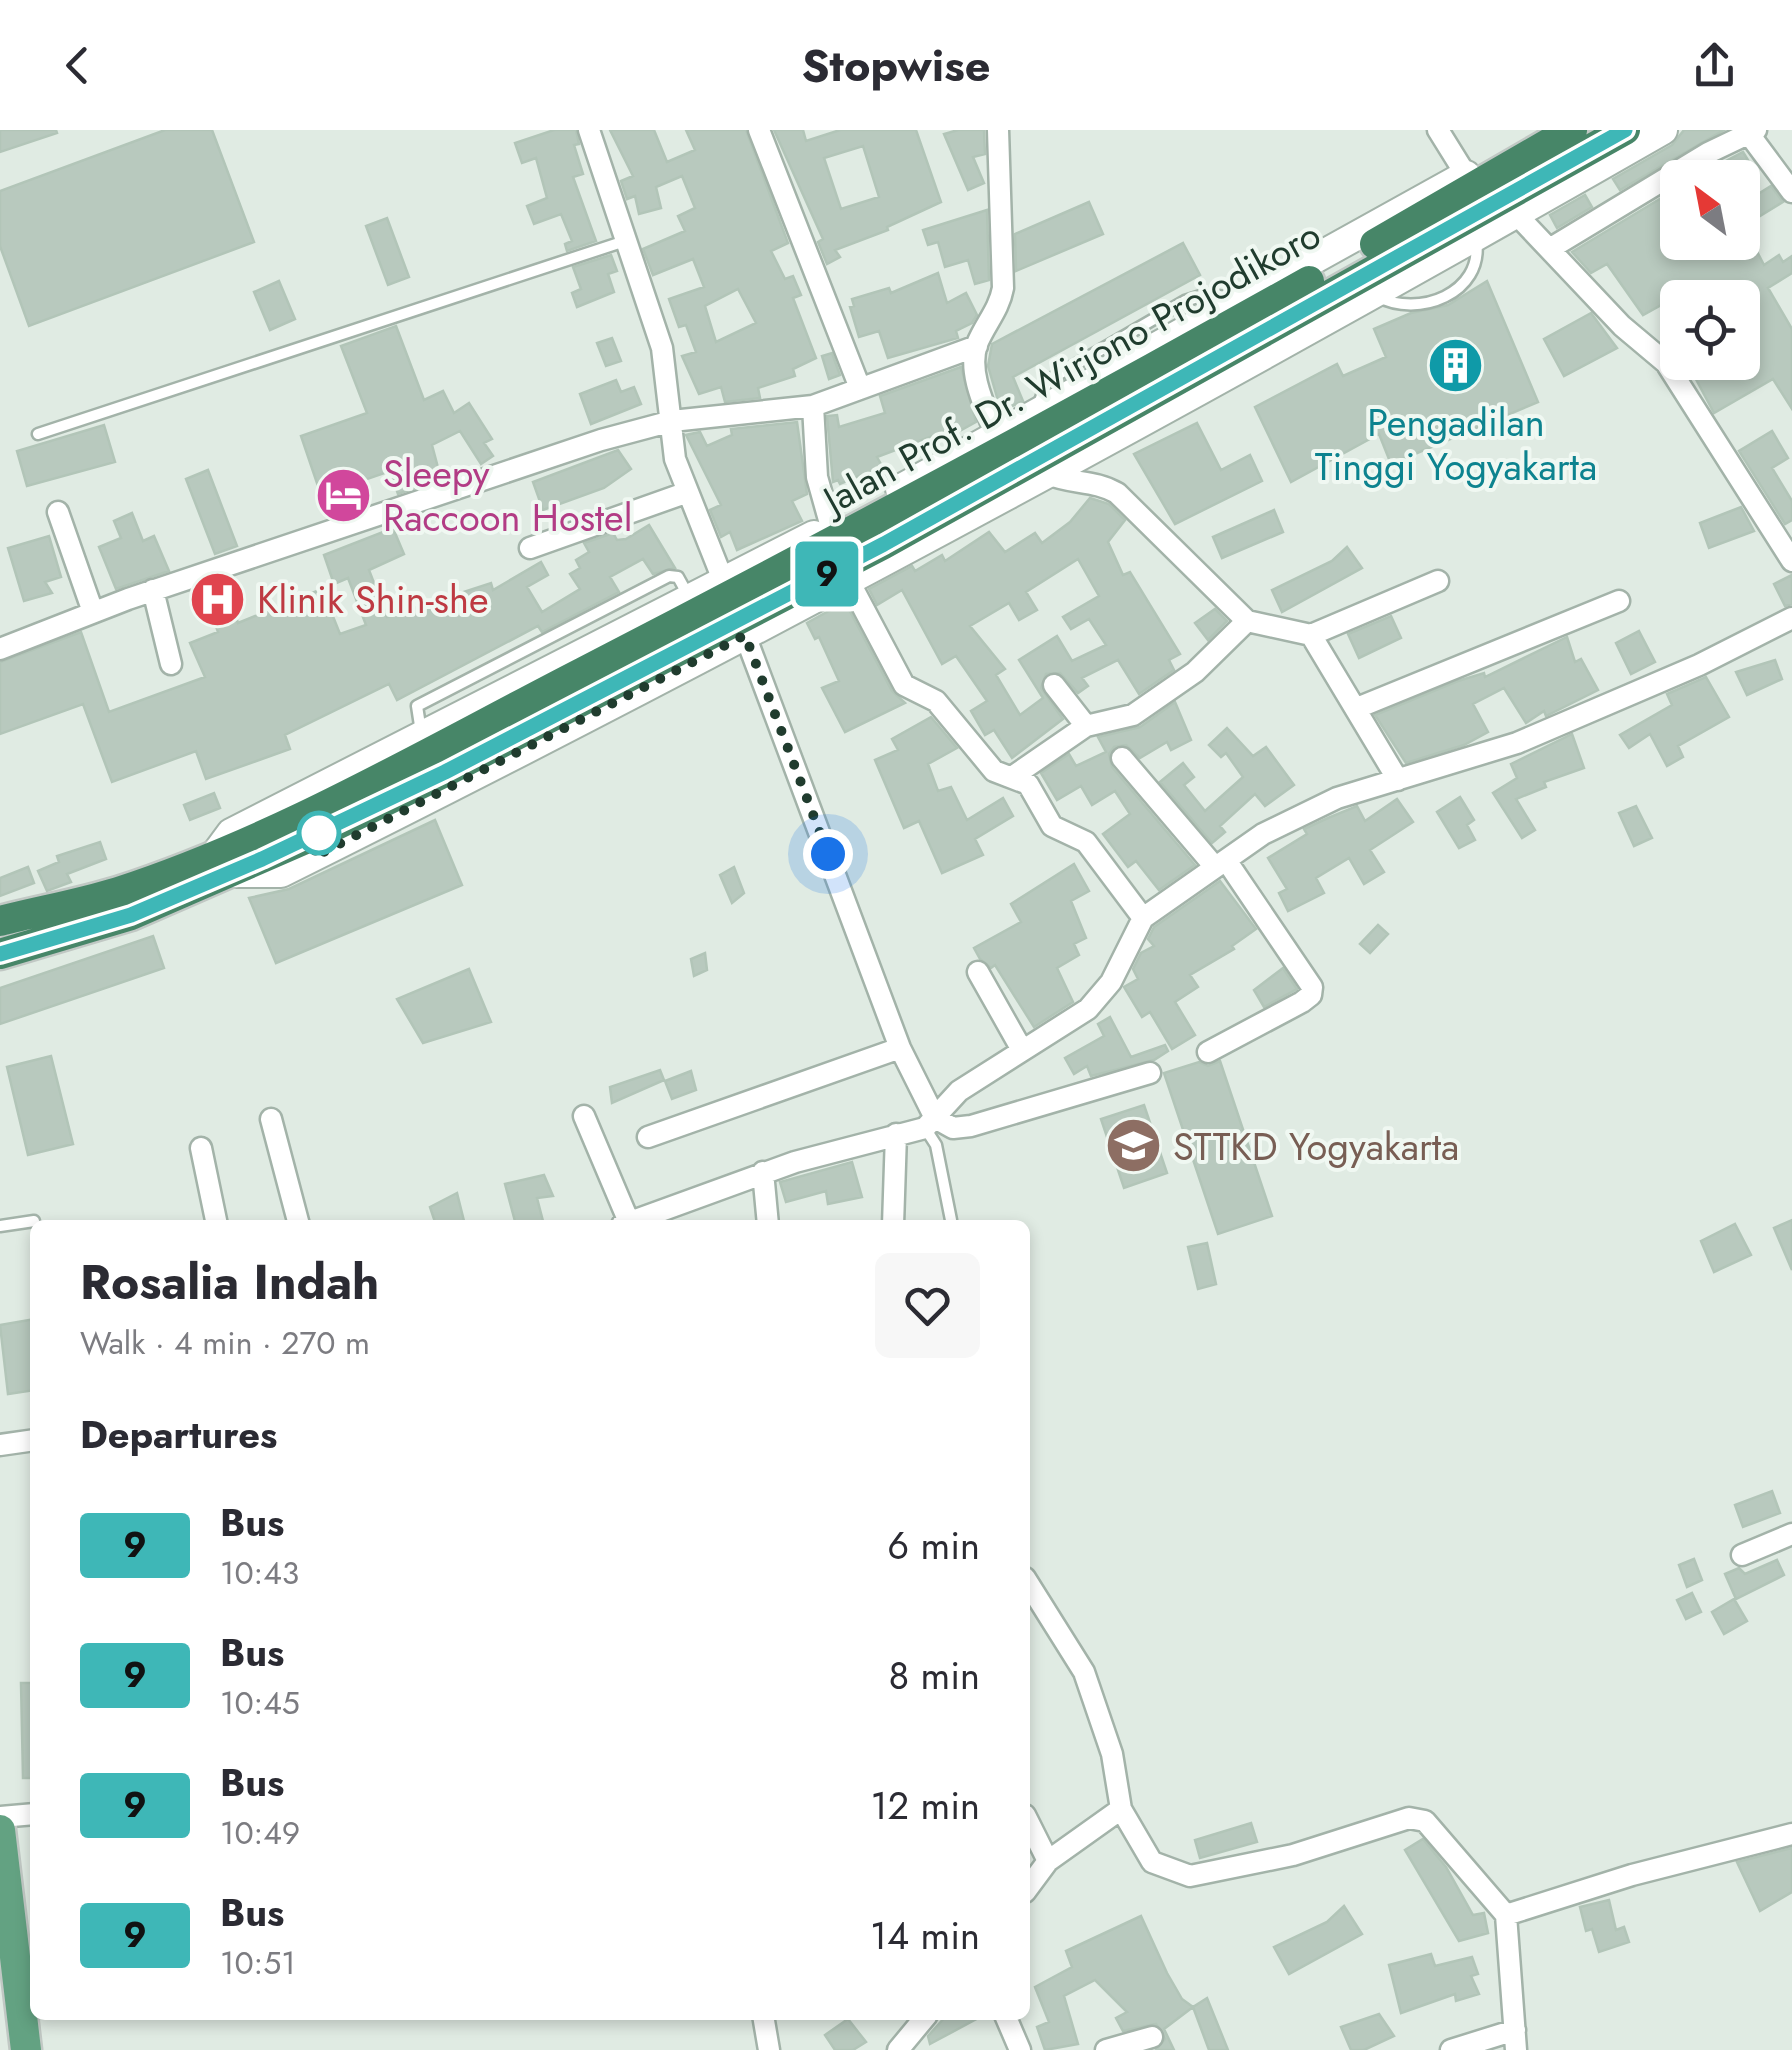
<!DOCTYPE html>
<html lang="en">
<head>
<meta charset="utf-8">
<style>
  :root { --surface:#fff; --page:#f7f7f7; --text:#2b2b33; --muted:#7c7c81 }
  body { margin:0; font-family:Jost,sans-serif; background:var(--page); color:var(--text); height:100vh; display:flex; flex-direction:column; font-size:38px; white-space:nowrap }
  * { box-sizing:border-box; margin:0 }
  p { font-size:32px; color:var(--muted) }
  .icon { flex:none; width:55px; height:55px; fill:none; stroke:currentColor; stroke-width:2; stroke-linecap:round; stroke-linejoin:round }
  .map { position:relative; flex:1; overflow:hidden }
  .sheet { position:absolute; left:30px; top:1090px; width:1000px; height:800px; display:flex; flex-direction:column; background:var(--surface); border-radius:15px; box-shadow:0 5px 15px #0003 }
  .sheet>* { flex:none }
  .badge { padding:0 20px; border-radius:8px; font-size:35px; line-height:65px }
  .needle { width:65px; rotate:328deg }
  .controls { position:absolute; left:1660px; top:30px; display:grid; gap:20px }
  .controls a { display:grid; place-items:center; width:100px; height:100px; border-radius:15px; background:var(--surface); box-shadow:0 5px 15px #0003; font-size:50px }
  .you { position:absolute; width:50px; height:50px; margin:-25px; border:8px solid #fff; border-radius:50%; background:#1a73e8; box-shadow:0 0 0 15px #1a73e833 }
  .map>.badge { position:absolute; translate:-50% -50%; box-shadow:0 0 0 5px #fff }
  h2 { padding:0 50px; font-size:38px; line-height:90px }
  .round { display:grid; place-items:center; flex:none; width:105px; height:105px; border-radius:15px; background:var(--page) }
  .summary { display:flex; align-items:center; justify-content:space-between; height:170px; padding:0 50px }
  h1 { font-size:48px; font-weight:700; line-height:75px }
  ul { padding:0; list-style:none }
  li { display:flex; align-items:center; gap:30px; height:130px; padding:0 50px }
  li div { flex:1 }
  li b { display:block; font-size:38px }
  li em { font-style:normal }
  li .badge { min-width:110px; font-weight:700; text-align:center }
  header { display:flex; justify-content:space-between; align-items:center; height:130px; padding:0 50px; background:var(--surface); font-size:45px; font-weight:700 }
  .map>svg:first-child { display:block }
  .building { fill:#b8c9be; stroke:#b2c5b8; stroke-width:2.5; fill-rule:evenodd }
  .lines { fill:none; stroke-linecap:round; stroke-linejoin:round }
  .service-casing { stroke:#a3b3a9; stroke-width:15 }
  .minor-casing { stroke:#a3b3a9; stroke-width:25 }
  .tertiary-casing { stroke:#a3b3a9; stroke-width:32 }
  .primary-casing { stroke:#c1c8c4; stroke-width:35 }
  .trunk-casing { stroke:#c1c8c4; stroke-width:35 }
  .service { stroke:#fff; stroke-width:10 }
  .minor { stroke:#fff; stroke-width:20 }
  .tertiary { stroke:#fff; stroke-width:28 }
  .primary { stroke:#63a282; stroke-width:30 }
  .trunk { stroke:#478668; stroke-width:30 }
  .line-casing { stroke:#fff; stroke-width:22 }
  .line { stroke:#3eb7b7; stroke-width:15 }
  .walk { stroke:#203c2e; stroke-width:10; stroke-dasharray:0 18 }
  .stop-dot { fill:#fff; stroke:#3eb7b7; stroke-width:5 }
  .labels { text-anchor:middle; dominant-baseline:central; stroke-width:8; stroke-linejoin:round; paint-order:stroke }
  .street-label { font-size:38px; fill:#203c2e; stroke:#f0f8f2 }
  .culture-label { font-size:38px; fill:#0d838f; stroke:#f0f8f2 }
  .hotel-label { font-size:38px; fill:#b23c85; stroke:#f0f8f2; text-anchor:start }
  .health-label { font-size:38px; fill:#be3a42; stroke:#f0f8f2; text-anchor:start }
  .education-label { font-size:38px; fill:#785e54; stroke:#f0f8f2; text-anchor:start }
</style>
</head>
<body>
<header><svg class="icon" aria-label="back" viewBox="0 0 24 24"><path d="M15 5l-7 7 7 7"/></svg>Stopwise<svg class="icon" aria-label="share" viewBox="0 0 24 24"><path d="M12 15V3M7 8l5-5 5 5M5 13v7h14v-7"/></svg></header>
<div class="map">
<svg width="1792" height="1920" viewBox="0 0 1792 1920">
  <rect width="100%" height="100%" fill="#e0ebe3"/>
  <path class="building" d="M0,0H56L57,3L0,22Z
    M165,0H212L254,112L29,196L0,116V61Z
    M554,0H576L579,14L574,15L583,44L573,47L596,111L567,121L565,114L572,111L561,84L534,94L527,76L547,68L536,28L522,33L515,13Z
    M610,0H654L667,32L695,20L686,0H746L788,113L771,121L785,149L793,146L801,165L793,168L816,228L793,239L795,246L758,258L760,268L725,272L721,257L699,264L682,226L696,222L686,195L679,197L669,169L704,157L693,129L653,145L643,119L685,101L678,86L695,78L682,46L656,57L661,78L639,84L635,66L627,69L621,51L633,46ZM738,159L756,193L716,212L705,176Z
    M774,0H803L806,11L840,0H916L941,72L887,97L888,100L835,120L840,127L827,134L818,112L823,109ZM863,16L879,67L841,79L824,28Z
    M958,0H984L985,24L973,27L984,53L968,60L944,4Z
    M1684,0H1724L1620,60L1613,49L1672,15Z
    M1743,22L1748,30L1740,35L1758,64L1771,56L1783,72L1742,97V48H1694Z
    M1678,58V112H1752L1764,135L1779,125L1783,132L1792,126V143L1768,158L1792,199V279L1773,249L1714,283L1690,238L1700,232H1742V168H1710L1701,153L1643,185L1607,134L1591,143L1572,122Z
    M1585,65L1592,77L1557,98L1550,85Z
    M1089,72L1103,104L1016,141L1015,104Z
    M987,80L989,150L975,154L968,130L945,137L938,112L928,115L923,100Z
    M387,88L409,147L388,155L366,96Z
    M1183,113L1200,145L1013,247L1023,271L1001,281L988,236L992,214Z
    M611,125L617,141L608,144L614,162L577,177L572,163L581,159L573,137Z
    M938,143L947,173L966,163L977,185L972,193L956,201L958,208L888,228L879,201L859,207L850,177L854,176L852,169L889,158L891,163Z
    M279,151L295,189L270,200L254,162Z
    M1487,151L1538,272L1391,334L1379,304L1291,352L1255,277L1337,234L1343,246L1386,227L1374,199L1411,183L1448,175Z
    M1591,183L1617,218L1564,246L1544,209Z
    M396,196L424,270L443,261L454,283L469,273L492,309L484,313L493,326L481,334L460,301L432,315L441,349L398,364L390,341L321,365L301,306L367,283L341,216Z
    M612,208L621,231L606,236L597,213Z
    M832,223L840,245L829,249L822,226Z
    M961,237L976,292L954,304L951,299L877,327L888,347L869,360L861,345L840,354L838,350L833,352L827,286L837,285L839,297L885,283L880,266Z
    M616,250L621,262L634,257L641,274L591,294L580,264Z
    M797,292L807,364L792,371L802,391L737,420L730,402L721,407L710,380L721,375L686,305L700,302L707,316L732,305L731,299Z
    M1197,293L1221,340L1250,325L1262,351L1175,394L1134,324Z
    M104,295L115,332L27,356L17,321Z
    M1772,301L1788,328L1772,338L1792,371V390L1785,394L1739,321Z
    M618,320L631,339L604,358L543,380L533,352Z
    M208,340L237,416L215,424L186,349Z
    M1090,368L1109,374L1125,390L1108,412L1123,445L1130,442L1180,524L1169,530L1174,540L1139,564L1118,530L1082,548L1088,556L1078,563L1060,543L1046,544L1041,558L1063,589L1012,628L994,600L985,605L971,581L987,571L956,526L942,534L902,460L877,475L869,459L912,436L915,441L942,425L945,431L989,402L1005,422L1035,403L1042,413L1070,392ZM1078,429L1099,466L1063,487L1071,499L1089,489L1106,515L1072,531L1057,506L1019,530L1043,568L1020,585L996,545L1005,539L970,496L1009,473L1019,490L1037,480L1026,462Z
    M1741,377L1754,401L1709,418L1700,393Z
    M1274,380L1283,402L1222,428L1213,407Z
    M132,383L143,411L154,406L169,441L116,459L99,417L121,408L114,391Z
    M649,395L675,438L653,444L643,429L610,447L619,462L542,502L538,496L397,570L389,554L285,605L290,619L206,649L196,621L112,652L83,574L0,604V532L81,502L109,582L205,547L190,513L218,502L204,461L225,454L238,493L322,459L340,504L366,495L348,448L334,454L324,425L393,398L404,424L369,440L387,487L491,453L493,460L541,432L548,445L527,457L542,482L580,459L570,444L580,438L576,430L589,422L584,413L613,403L617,410L626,409Z
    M49,406L61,447L45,452L52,463L24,471L8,418Z
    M1347,417L1362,438L1282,482L1272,460L1332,431Z
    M1792,445V474L1785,476L1774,454Z
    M845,472L892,561L905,573L845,602L822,558L839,551L819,507L815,509L807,493Z
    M1215,479L1227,491L1208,510L1195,493Z
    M1391,486L1401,508L1359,528L1348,504Z
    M1639,501L1655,532L1631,544L1616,513Z
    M1567,507L1575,532L1581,529L1598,560L1546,586L1544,581L1526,593L1504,558L1473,574L1488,602L1464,615L1406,633L1375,585L1458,551L1484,543L1485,547Z
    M1775,530L1782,549L1747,565L1736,542Z
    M1706,547L1729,587L1678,616L1683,627L1667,636L1650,604L1629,618L1620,605L1672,575L1667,564Z
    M1175,572L1191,610L1171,620L1167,612L1140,628L1126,615L1114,617L1109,624L1112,637L1195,735L1159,760L1136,731L1128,737L1103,704L1130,684L1115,661L1092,675L1081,656L1057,670L1041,643L1069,624L1076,636L1106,622L1098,607L1140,597Z
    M931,587L957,618L928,634L938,661L951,657L967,690L1003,668L1013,686L975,709L983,725L942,743L919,691L904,698L875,630L898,620L892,609Z
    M1227,598L1253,626L1266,617L1294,655L1265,676L1255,664L1220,696L1225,702L1212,713L1160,652L1183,633L1194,647L1184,655L1205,681L1243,647L1226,623L1221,627L1209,615Z
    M1572,604L1584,638L1544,652L1546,657L1516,669L1535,700L1522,708L1493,663L1517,648L1511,634Z
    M214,663L220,678L190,690L184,675Z
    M1460,667L1474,690L1467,695L1475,710L1459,718L1437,682Z
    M1397,669L1413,692L1370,720L1384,742L1364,754L1349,728L1316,748L1324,763L1288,781L1279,763L1287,759L1268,728L1307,704L1304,699L1328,688L1357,676L1365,691Z
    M1636,676L1652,708L1634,716L1619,683Z
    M435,690L462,755L276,833L249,768L289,759Z
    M100,712L106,729L67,744L71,752L47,761L38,741L59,732L57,726Z
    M1074,734L1089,761L1071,771L1086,808L1074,814L1079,825L1057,838L1073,872L1034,897L995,835L991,838L980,829L974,818L1021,792L1011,774Z
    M28,737L34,753L0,766V748Z
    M734,737L744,763L732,773L720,745Z
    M1220,751L1256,799L1232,816L1234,819L1190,845L1198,857L1175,872L1195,905L1172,919L1150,882L1142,887L1124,857L1138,849L1133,839L1141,823L1154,816L1148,809L1154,797Z
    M1378,795L1388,804L1370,823L1360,814Z
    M153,806L164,838L0,894V858Z
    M705,823L707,840L694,846L691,829Z
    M1283,838L1297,859L1264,877L1254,860Z
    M469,839L491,892L423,913L397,869Z
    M1110,887L1131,927L1165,915L1168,921L1154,930L1091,946L1087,936L1074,944L1065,928L1104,906L1098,894Z
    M51,926L73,1014L28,1025L7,937Z
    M1220,931L1272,1086L1218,1104L1164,943L1199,932L1208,936Z
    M660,940L664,950L612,973L610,957Z
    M691,941L696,960L672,969L665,951Z
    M1144,975L1167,1043L1124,1058L1101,989Z
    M852,1032L862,1067L828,1074L826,1061L786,1072L780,1052Z
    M544,1045L553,1066L537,1068L544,1095H516L505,1054Z
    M457,1063L465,1095H436L430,1077Z
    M1792,1090V1140L1774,1098Z
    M1735,1094L1751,1125L1714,1142L1701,1111Z
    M1207,1113L1216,1154L1198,1159L1188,1117Z
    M35,1189V1260L8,1264L0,1195Z
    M1772,1361L1780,1383L1743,1397L1735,1375Z
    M1694,1429L1702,1450L1687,1457L1679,1435Z
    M1777,1430L1784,1445L1736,1469L1725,1444L1739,1438L1745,1444Z
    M1692,1463L1701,1482L1686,1489L1677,1470Z
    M1734,1469L1747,1491L1724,1504L1712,1482Z
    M21,1553H35V1648H23Z
    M1251,1693L1257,1712L1200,1728L1195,1710Z
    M1423,1709L1446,1737L1473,1785L1484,1783L1488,1803L1459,1811L1405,1720Z
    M1792,1718V1762L1760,1781L1737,1732Z
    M1609,1770L1616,1800L1624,1797L1629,1812L1599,1822L1592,1799L1586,1801L1580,1777Z
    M1344,1776L1362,1804L1289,1844L1274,1817L1327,1792Z
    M1141,1786L1167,1843L1182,1869L1193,1877L1164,1899L1174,1920H1156L1165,1909L1156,1894L1123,1901L1116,1888L1127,1882L1095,1850L1064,1866L1078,1914L1045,1920L1037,1897L1049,1892L1035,1857L1072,1837L1066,1821Z
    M1431,1824L1435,1836L1472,1827L1478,1844L1471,1846L1479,1864L1456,1871L1455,1864L1401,1883L1389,1835Z
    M1207,1868L1228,1920H1209L1193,1877Z
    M1379,1884L1394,1906L1364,1920H1351L1341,1897Z
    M947,1885H984L930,1914L928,1906Z
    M848,1889L866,1912L853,1920H835L825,1905Z"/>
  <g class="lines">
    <defs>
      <path id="service" d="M1377,166C1418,189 1484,163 1476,111
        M1038,277L1047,251L1185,171L1207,164L1229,168
        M38,304L625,111
        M421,602L417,576L669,446L678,447L689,467
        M925,998L936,1015L951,1090
        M0,1096L34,1091"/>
      <path id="minor" d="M589,0L662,218L675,329L723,450
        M759,0L860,258
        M1438,0L1466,45
        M1746,0L1792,62
        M1516,84L1622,196L1666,233L1792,431
        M1551,118L1708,23L1756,0
        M813,276L817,347L831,397
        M996,305C986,279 967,243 977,214C985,194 999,180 1003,158L998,0
        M1048,344C1071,354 1095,350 1117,363L1247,491L1311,505L1398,650
        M58,382L93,482
        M530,418L688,362
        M849,451L904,555L936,571L994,641L1028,654L1052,696L1086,712L1143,788
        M153,460L171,534
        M745,505L900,918L935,988L953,998L971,996L1150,943
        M1311,505L1438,451
        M0,519L128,469L601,310L672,291L813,276L977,216
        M1054,555L1086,596
        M1357,578L1619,471
        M1122,628L1215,737
        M1012,647L1086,596L1133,585L1195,542L1247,491
        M978,842L1022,920
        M1208,922L1302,872L1311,865L1312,857L1226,730
        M584,986L629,1092
        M271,989L299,1095
        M648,1007L900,918
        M201,1018L217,1095
        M763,1042L768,1095
        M622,1095L795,1032L925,998L959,961L1088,879L1111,852L1143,788L1263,704L1337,668L1517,613L1699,535L1792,488
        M893,1095L896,1004
        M0,1315L35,1310
        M1742,1425L1792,1404
        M1025,1448L1084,1542L1112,1624L1121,1679L1152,1732L1190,1746L1293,1725L1409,1688L1425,1691L1506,1785L1516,1920
        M1025,1685L1048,1731
        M0,1687L35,1684
        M1025,1762L1048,1731L1121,1679
        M1506,1785L1632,1745L1792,1704
        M763,1885L769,1920
        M1005,1885L1020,1920
        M898,1920L927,1885
        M1106,1920L1152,1907
        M1451,1920L1515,1900"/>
      <path id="tertiary" d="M900,359L1466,45
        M217,722L231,703L814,405
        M231,743H281C749,510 1209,260 1663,0"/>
      <path id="primary" d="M0,1700L26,1920"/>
      <path id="trunk" d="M1375,114L1572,0
        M0,791C39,781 79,774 118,762C281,709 431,620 583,542C827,416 1069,286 1309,151
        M0,824L131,785L326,700L445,642L884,414L1625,0"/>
    </defs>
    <use href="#service" class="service-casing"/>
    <use href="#minor" class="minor-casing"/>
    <use href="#tertiary" class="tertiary-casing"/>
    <use href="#primary" class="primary-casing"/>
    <use href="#trunk" class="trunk-casing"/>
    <use href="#service" class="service"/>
    <use href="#minor" class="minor"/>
    <use href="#tertiary" class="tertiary"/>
    <use href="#primary" class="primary"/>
    <use href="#trunk" class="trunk"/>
  </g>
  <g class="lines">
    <defs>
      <path id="line" d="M0,824L131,785L262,729L445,642L884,414L1625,0"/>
    </defs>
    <use href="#line" class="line-casing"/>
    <use href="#line" class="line"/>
    <path class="walk" d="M319,703L314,727L745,505L828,724"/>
  </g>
  <defs>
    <symbol id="building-disc" viewBox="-11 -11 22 22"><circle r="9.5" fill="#0f9aa8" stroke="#f0f8f2"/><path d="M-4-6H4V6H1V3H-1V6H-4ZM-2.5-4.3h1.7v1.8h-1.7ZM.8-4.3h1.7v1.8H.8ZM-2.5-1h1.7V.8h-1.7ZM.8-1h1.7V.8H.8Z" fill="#fff"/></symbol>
    <symbol id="hotel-disc" viewBox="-11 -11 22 22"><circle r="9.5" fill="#d1479c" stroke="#f0f8f2"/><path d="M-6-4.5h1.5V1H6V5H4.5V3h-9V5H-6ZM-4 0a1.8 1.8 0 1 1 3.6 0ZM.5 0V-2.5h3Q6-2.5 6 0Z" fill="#fff"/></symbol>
    <symbol id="hospital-disc" viewBox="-11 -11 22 22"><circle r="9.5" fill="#e0444e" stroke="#f0f8f2"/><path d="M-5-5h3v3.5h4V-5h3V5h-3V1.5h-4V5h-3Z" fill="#fff"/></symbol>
    <symbol id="university-disc" viewBox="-11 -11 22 22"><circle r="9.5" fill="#8d6e63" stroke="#f0f8f2"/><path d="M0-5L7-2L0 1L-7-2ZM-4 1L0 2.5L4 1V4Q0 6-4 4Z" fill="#fff"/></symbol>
  </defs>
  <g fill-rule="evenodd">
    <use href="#building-disc" x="1424" y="204" width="63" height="63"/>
    <use href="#hotel-disc" x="312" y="334" width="63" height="63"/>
    <use href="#hospital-disc" x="186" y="438" width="63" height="63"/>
    <use href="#university-disc" x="1102" y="984" width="63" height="63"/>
  </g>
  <circle class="stop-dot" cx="319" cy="703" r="20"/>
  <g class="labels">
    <g class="street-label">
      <text transform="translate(1072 237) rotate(-29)">Jalan Prof. Dr. Wirjono Projodikoro</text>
    </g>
    <g class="culture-label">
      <text x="1456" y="292">Pengadilan<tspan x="1456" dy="44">Tinggi Yogyakarta</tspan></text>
    </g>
    <g class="hotel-label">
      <text x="383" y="343">Sleepy<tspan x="383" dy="44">Raccoon Hostel</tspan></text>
    </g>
    <g class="health-label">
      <text x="257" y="469">Klinik Shin-she</text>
    </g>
    <g class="education-label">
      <text x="1173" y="1016">STTKD Yogyakarta</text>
    </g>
  </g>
</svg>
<div class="controls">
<a><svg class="needle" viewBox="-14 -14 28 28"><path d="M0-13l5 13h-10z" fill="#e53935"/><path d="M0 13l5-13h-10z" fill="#7c7c81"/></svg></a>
<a><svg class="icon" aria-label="locate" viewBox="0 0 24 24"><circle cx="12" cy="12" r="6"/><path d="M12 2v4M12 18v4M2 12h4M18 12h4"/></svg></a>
</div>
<div class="you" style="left:828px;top:724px"></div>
<b class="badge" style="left:827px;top:444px;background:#3eb7b7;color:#111">9</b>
<section class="sheet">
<div class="summary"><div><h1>Rosalia Indah</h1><p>Walk · 4 min · 270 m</p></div><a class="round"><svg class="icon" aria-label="heart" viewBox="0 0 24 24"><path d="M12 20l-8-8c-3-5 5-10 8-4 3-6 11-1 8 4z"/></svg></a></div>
<h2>Departures</h2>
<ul>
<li><span class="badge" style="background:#3eb7b7;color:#111">9</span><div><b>Bus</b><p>10:43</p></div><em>6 min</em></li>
<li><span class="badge" style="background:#3eb7b7;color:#111">9</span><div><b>Bus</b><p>10:45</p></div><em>8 min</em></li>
<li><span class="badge" style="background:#3eb7b7;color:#111">9</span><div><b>Bus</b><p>10:49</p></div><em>12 min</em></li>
<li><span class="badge" style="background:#3eb7b7;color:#111">9</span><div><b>Bus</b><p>10:51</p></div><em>14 min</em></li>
</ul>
</section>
</div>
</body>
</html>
